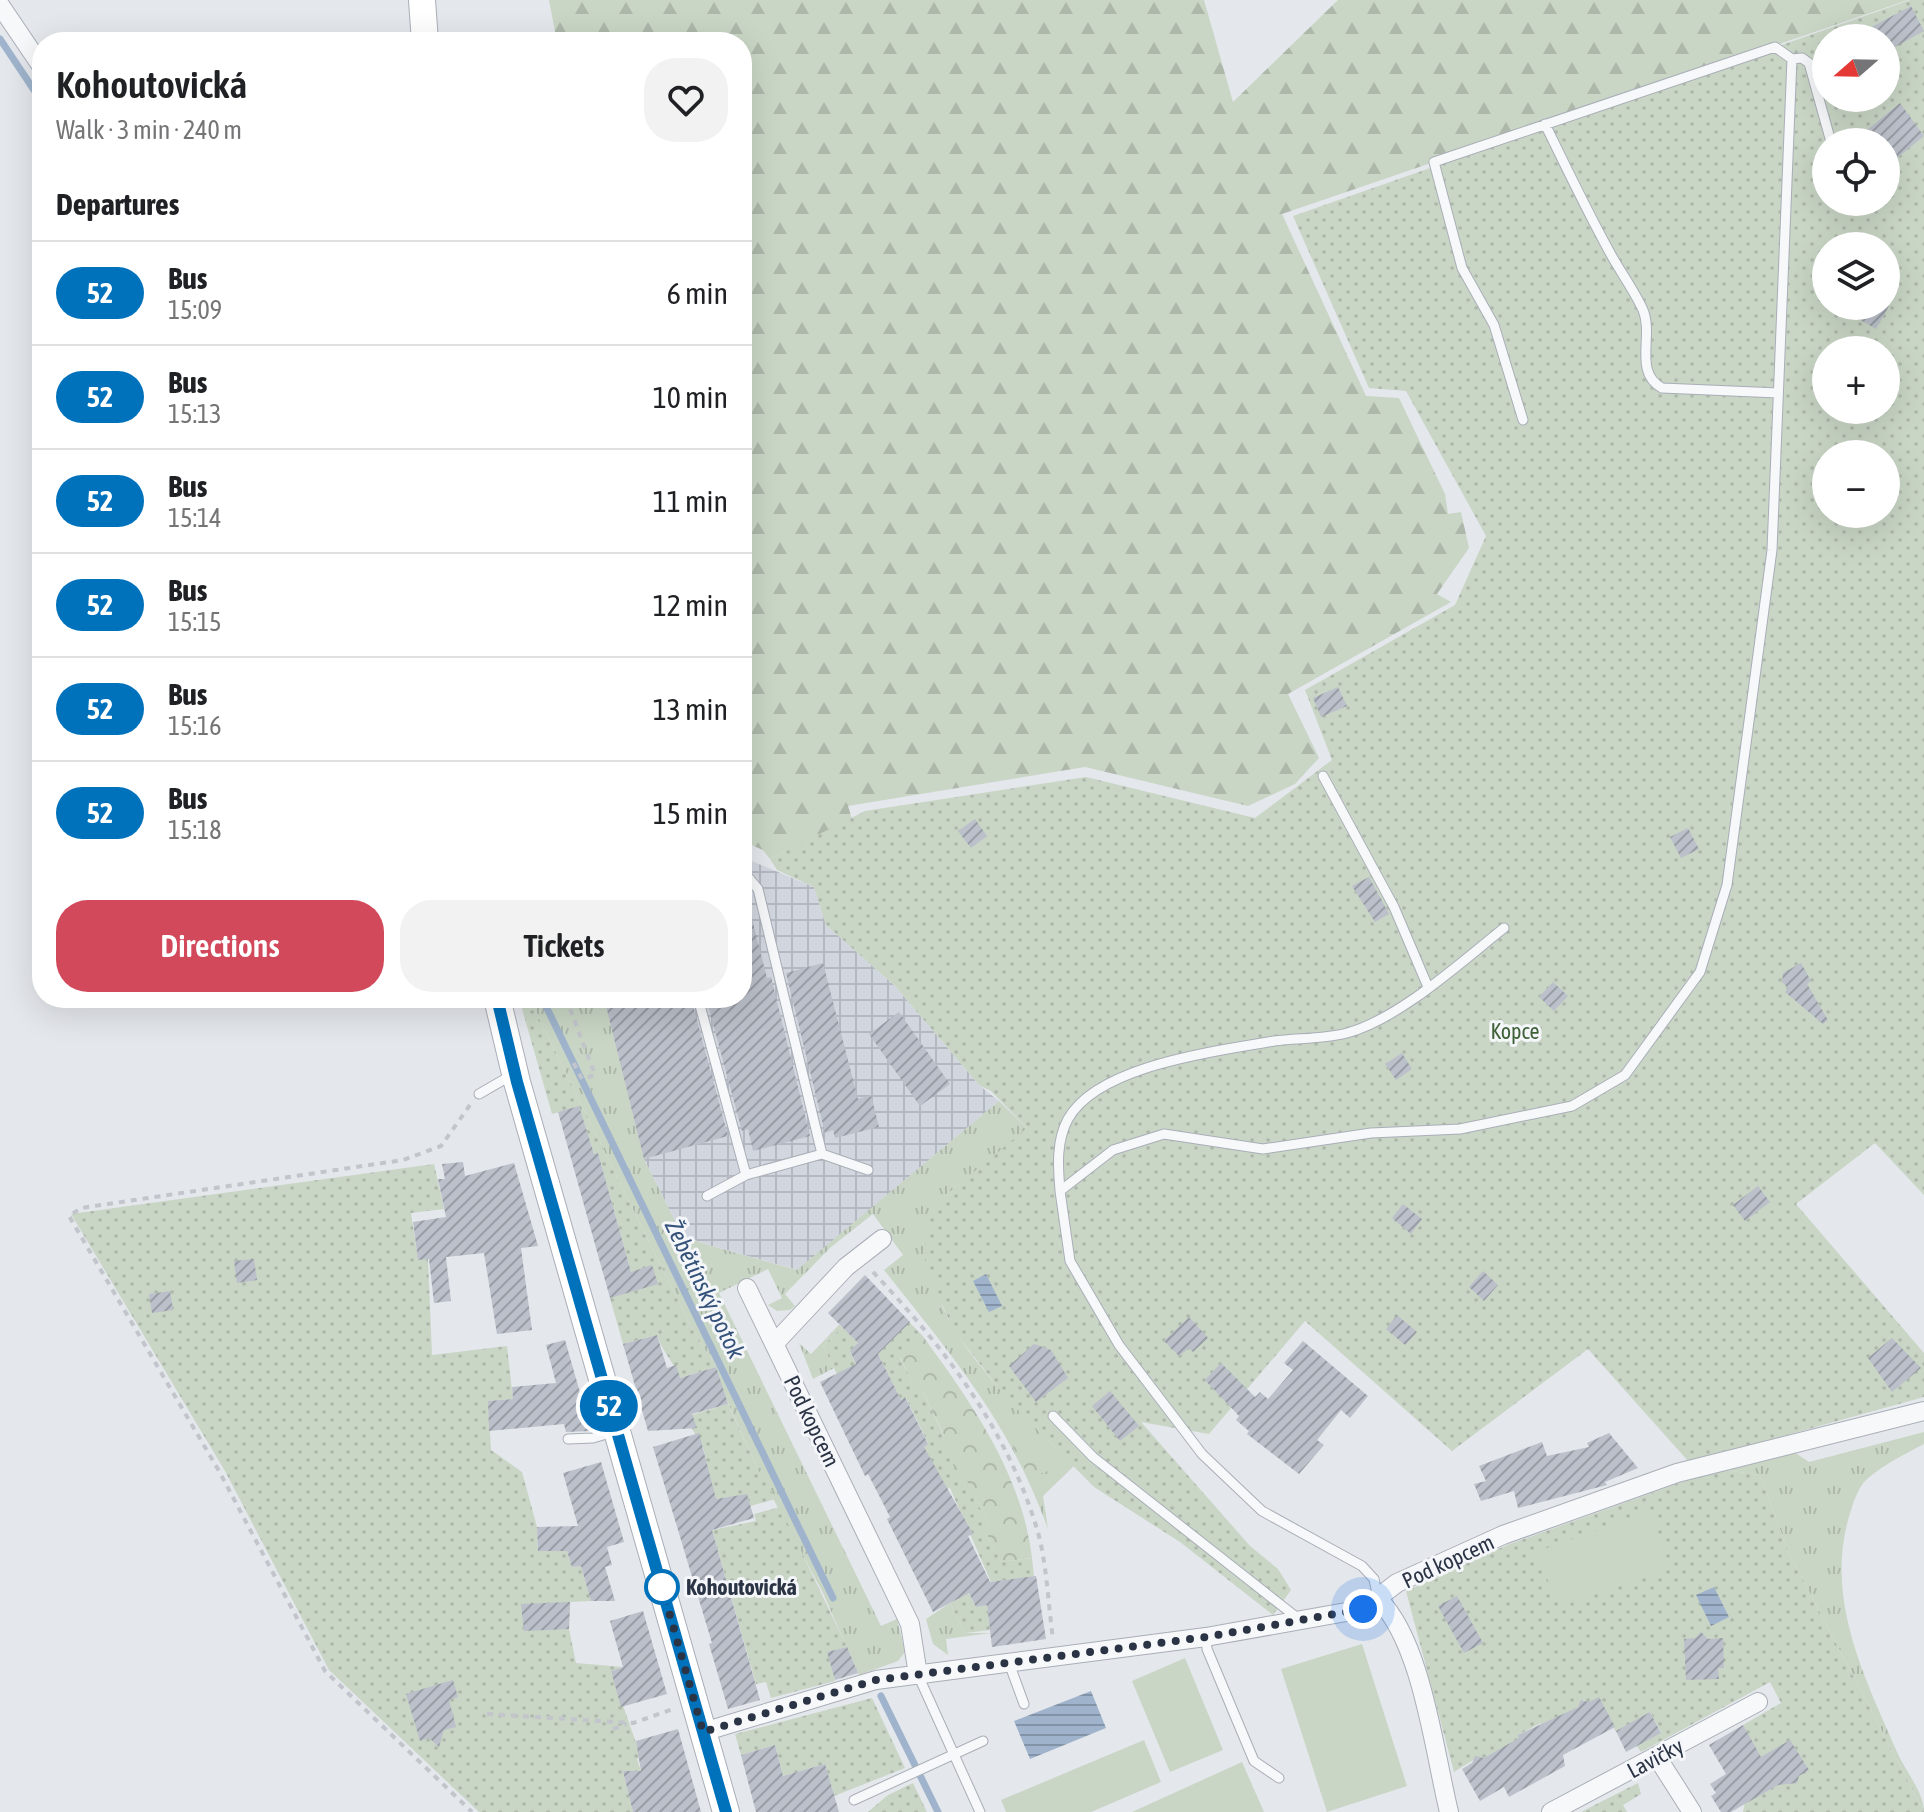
<!DOCTYPE html>
<html lang="en">
<head>
<meta charset="utf-8">
<style>
  :root { --surface:#fff; --page:#f2f2f2; --text:#202124; --muted:#757577; --line:#e0e0e0; --accent:#d1495b }
  body { margin:0; font-family:"Asap Condensed",sans-serif; background:var(--page); color:var(--text); height:100vh; display:flex; flex-direction:column; font-size:30px; white-space:nowrap }
  * { box-sizing:border-box; margin:0 }
  p { font-size:26px; color:var(--muted) }
  .icon { flex:none; width:44px; height:44px; fill:none; stroke:currentColor; stroke-width:2; stroke-linecap:round; stroke-linejoin:round }
  .map { position:relative; flex:1; overflow:hidden }
  .sheet { position:absolute; left:32px; top:32px; width:720px; height:976px; display:flex; flex-direction:column; background:var(--surface); border-radius:32px; box-shadow:0 8px 32px #0002 }
  .sheet>* { flex:none }
  .badge { padding:0 16px; border-radius:26px; font-size:28px; line-height:52px }
  .needle { width:52px; rotate:250deg }
  .buttons { position:absolute; left:1812px; top:24px; display:grid; gap:16px }
  .buttons a { display:grid; place-items:center; width:88px; height:88px; border-radius:50%; background:var(--surface); box-shadow:0 8px 32px #0002; font-size:40px }
  .you { position:absolute; width:40px; height:40px; margin:-20px; border:6px solid #fff; border-radius:50%; background:#1a73e8; box-shadow:0 0 0 12px #1a73e833 }
  .map>.badge { position:absolute; translate:-50% -50%; box-shadow:0 0 0 4px #fff }
  h2 { padding:0 24px; font-size:30px; line-height:72px }
  .round { display:grid; place-items:center; flex:none; width:84px; height:84px; border-radius:32px; background:var(--page) }
  .head { display:flex; align-items:center; justify-content:space-between; height:136px; padding:0 24px }
  h1 { font-size:38px; font-weight:600; line-height:60px }
  .action { display:flex; gap:16px; margin-top:auto; padding:16px 24px }
  .action a { flex:1; height:92px; border-radius:32px; background:var(--accent); color:#fff; font-size:32px; font-weight:600; line-height:92px; text-align:center }
  .action a+a { background:var(--page); color:var(--text) }
  ul { padding:0; list-style:none }
  li { display:flex; align-items:center; gap:24px; height:104px; padding:0 24px; border-top:2px solid var(--line) }
  li div { flex:1 }
  li b { display:block; font-size:30px }
  li em { font-style:normal }
  li .badge { min-width:88px; font-weight:700; text-align:center }
  .map>svg:first-child { display:block }
  .industrial { fill:url(#industrial-grid) }
  .grass { fill:url(#grass-tufts) }
  .forest { fill:url(#forest-firs) }
  .park { fill:url(#park-crowns) }
  .garden { fill:url(#garden-dots); fill-rule:evenodd }
  .pitch { fill:#c9d6c5 }
  .water { fill:url(#water-rules) }
  .lines { fill:none; stroke-linecap:round; stroke-linejoin:round }
  .stream { stroke:#9fb4cc; stroke-width:7 }
  .building { fill:url(#building-hatch) }
  .lane-casing { stroke:#a9aeb7; stroke-width:11 }
  .street-casing { stroke:#a9aeb7; stroke-width:20 }
  .secondary-casing { stroke:#a9aeb7; stroke-width:28 }
  .path { stroke:#c2c5cb; stroke-width:4; stroke-dasharray:6 6; stroke-linecap:butt }
  .lane { stroke:#f7f8fa; stroke-width:9 }
  .street { stroke:#f7f8fa; stroke-width:18 }
  .secondary { stroke:#fff; stroke-width:26 }
  .line-casing { stroke:#fff; stroke-width:18 }
  .line { stroke:#0072bc; stroke-width:12 }
  .walk { stroke:#2b3445; stroke-width:8; stroke-dasharray:0 14.4 }
  .stop-dot { fill:#fff; stroke:#0072bc; stroke-width:4 }
  .labels { text-anchor:middle; dominant-baseline:central; stroke-width:6; stroke-linejoin:round; paint-order:stroke }
  .park-label { font-size:22px; fill:#3f6138; stroke:#f4f6f9 }
  .street-label { font-size:22px; fill:#2b3445; stroke:#f4f6f9 }
  .stop-label { font-size:22px; font-weight:bold; fill:#2b3445; stroke:#f4f6f9; text-anchor:start }
  .water-label { font-size:24px; font-style:italic; fill:#34527a; stroke:#f4f6f9 }
</style>
</head>
<body>
<div class="map">
<svg width="1924" height="1812" viewBox="0 0 1924 1812">
  <defs>
    <pattern id="industrial-grid" width="8" height="8" patternUnits="userSpaceOnUse" patternTransform="scale(2)"><rect width="8" height="8" fill="#d2d6de"/><path d="M0 4h8M4 0v8" fill="none" stroke="#b4b8c0"/></pattern>
    <pattern id="grass-tufts" width="24" height="20" patternUnits="userSpaceOnUse" patternTransform="scale(2)"><rect width="24" height="20" fill="#c9d6c5"/><path d="M3 7l-1-3M5 7V3M7 7l1-3M15 17l-1-3M17 17v-4M19 17l1-3" fill="none" stroke="#adb8ab"/></pattern>
    <pattern id="forest-firs" width="22" height="20" patternUnits="userSpaceOnUse" patternTransform="scale(2)"><rect width="22" height="20" fill="#c9d6c5"/><path d="M5 1l3.5 6h-7zM16 11l3.5 6h-7z" fill="#adb8ab"/></pattern>
    <pattern id="park-crowns" width="20" height="18" patternUnits="userSpaceOnUse" patternTransform="scale(2)"><rect width="20" height="18" fill="#c9d6c5"/><path d="M2 6a3 3 0 1 1 6 0M12 15a3 3 0 1 1 6 0" fill="none" stroke="#adb8ab"/></pattern>
    <pattern id="garden-dots" width="8" height="8" patternUnits="userSpaceOnUse" patternTransform="scale(2)"><rect width="8" height="8" fill="#c9d6c5"/><path d="M2 2h.1M6 6h.1" fill="none" stroke="#adb8ab" stroke-width="1.8" stroke-linecap="round"/></pattern>
    <pattern id="water-rules" width="6" height="5" patternUnits="userSpaceOnUse" patternTransform="scale(2)"><rect width="6" height="5" fill="#9fb4cc"/><path d="M0 2.5h6" fill="none" stroke="#8293a7"/></pattern>
    <pattern id="building-hatch" width="6" height="6" patternUnits="userSpaceOnUse" patternTransform="scale(2)"><rect width="6" height="6" fill="#bbc0ca"/><path d="M-1 1l2-2M0 6l6-6M5 7l2-2" fill="none" stroke="#989da6"/></pattern>
  </defs>
  <rect width="100%" height="100%" fill="#e4e7ec"/>
  <path class="industrial" d="M742,857L814,887L826,925L895,986L980,1086L999,1101L798,1270L701,1243L681,1233L644,1159L604,998H742Z"/>
  <path class="grass" d="M529,998H560L575,1003L586,998H604L644,1159L681,1233L701,1243L797,1270L999,1101L1028,1129L945,1196C943,1228 938,1262 940,1294C943,1338 1041,1433 1074,1466L1043,1496L1048,1529C1010,1423 953,1357 884,1270L903,1255L873,1214L831,1247L785,1294L795,1306L790,1310L777,1311L768,1305L782,1298L768,1269L719,1293L881,1626L897,1619L905,1652L898,1661L859,1675L823,1593L760,1474L723,1392L716,1367L690,1325Z
    M839,1325L842,1327L823,1346L834,1368L813,1379L799,1343L811,1354Z
    M1924,1432V1444C1905,1454 1883,1465 1867,1479C1856,1489 1851,1510 1847,1524C1827,1604 1866,1680 1897,1752C1905,1771 1924,1792 1924,1812L1788,1551L1760,1475L1718,1469L1791,1450L1809,1462Z
    M950,1603L965,1633H991L946,1639L948,1655L933,1644L926,1619Z"/>
  <path class="forest" d="M549,0H1204L1233,102L1338,0H1908L1282,214L1366,396L1399,398L1445,494L1448,514L1461,512L1469,548L1437,594L1451,602L1288,694L1319,758L1295,784L1248,806L1085,767L848,806L852,819L770,859L763,850L742,841V42H557Z"/>
  <path class="park" d="M922,1335C971,1402 1022,1474 1032,1558L1001,1562L983,1527L988,1525L966,1480L961,1482L939,1438L944,1435L922,1390L917,1393L900,1357Z
    M1034,1437L1052,1470L1029,1477L1012,1445Z"/>
  <path class="garden" d="M1910,0H1924V1195L1875,1143L1796,1204L1924,1353V1397L1689,1462L1588,1349L1452,1451L1305,1321L1209,1434L1141,1422L1250,1546L1278,1569L1291,1590L1273,1615L1180,1542L1094,1487L1009,1401L953,1330L925,1263L926,1226L945,1196L1027,1128L991,1091L980,1086L895,986L826,925L814,887L777,870L770,859L865,811L1086,777L1255,818L1332,760L1305,690L1455,605L1486,536L1406,391L1369,388L1293,216ZM1826,38H1886V98H1826ZM1826,142H1886V202H1826ZM1826,246H1886V306H1826ZM1826,350H1886V410H1826ZM1826,454H1886V514H1826Z
    M519,998H529L690,1325L716,1367L679,1378C674,1361 662,1352 657,1335L623,1344L610,1298L631,1272L598,1153L594,1154L579,1107L552,1114Z
    M434,1164L444,1209L411,1213L418,1259H428L432,1355L507,1346L513,1399L488,1401L491,1450L522,1472L537,1527L538,1551H567L572,1567L581,1566L591,1601L570,1602L569,1629L576,1663L623,1667L611,1671L641,1757L637,1759L641,1771H623L633,1812H479L329,1670L225,1471L71,1214Z
    M909,1322L922,1335L900,1358L917,1392L922,1390L944,1436L940,1438L961,1481L966,1479L988,1525L984,1528L1001,1562L1032,1558L1034,1577L991,1582L950,1488L945,1489L924,1447L928,1443L906,1398L901,1400L878,1354Z
    M842,1327L858,1343L850,1352L857,1366L837,1374L823,1346Z
    M728,1404L760,1474L776,1499L750,1506L747,1495L715,1499L703,1447L685,1417Z
    M1718,1469L1760,1475L1788,1551L1924,1812H1743L1755,1749L1743,1725L1781,1703L1770,1682L1641,1752L1637,1746L1661,1732L1650,1712L1616,1732L1602,1707L1583,1700L1578,1707L1543,1726L1541,1723L1518,1735L1520,1739L1484,1758L1478,1757L1454,1772L1406,1591L1507,1545Z
    M780,1507L847,1647L828,1652L835,1681L771,1698L766,1682L756,1684L712,1530L756,1521L754,1514Z
    M968,1592L976,1607L987,1605L990,1630L965,1633L950,1603Z
    M872,1698L905,1768L834,1796L825,1764L783,1776L775,1745L741,1755L735,1734Z
    M913,1783L927,1812H868L888,1795Z
    M1638,1783L1641,1794L1623,1805L1627,1812H1581Z"/>
  <path class="pitch" d="M1650,1511L1670,1568L1562,1606L1533,1553Z
    M1362,1644L1407,1786L1327,1812L1281,1669Z
    M1185,1658L1223,1750L1170,1772L1132,1681Z
    M1144,1740L1161,1782L1091,1812H1006L1001,1800Z
    M1242,1762L1264,1812H1132Z"/>
  <path class="water" d="M986,1274L1002,1306L989,1312L973,1281Z
    M1714,1587L1729,1617L1711,1626L1696,1595Z
    M1091,1691L1106,1728L1030,1759L1014,1721Z"/>
  <g class="lines">
    <path class="stream" d="M0,39L42,102
      M542,998L833,1598
      M881,1696L938,1812"/>
  </g>
  <path class="building" d="M1911,6L1924,31L1886,52V38H1851Z
    M1900,103L1924,136L1886,167V142H1877L1867,130Z
    M1836,306H1889L1876,329Z
    M1338,687L1347,706L1321,717L1313,698Z
    M975,819L987,836L971,848L958,831Z
    M1688,828L1699,849L1681,858L1670,837Z
    M1369,877L1389,914L1375,922L1352,886Z
    M749,907L767,978L771,977L810,1136L753,1151L748,1129L742,1131L706,998H742V908Z
    M823,963L858,1099L871,1095L879,1127L835,1138L833,1130L825,1133L786,973Z
    M1801,963L1811,981L1807,984L1828,1020L1823,1024L1785,992L1788,988L1782,982L1783,973Z
    M1553,982L1568,996L1554,1011L1539,997Z
    M604,998H691L728,1136L644,1159Z
    M899,1012L950,1084L920,1106L869,1034Z
    M1402,1053L1412,1069L1396,1080L1385,1064Z
    M579,1106L594,1154L598,1153L631,1272L652,1265L658,1284L610,1298L558,1112Z
    M463,1162L465,1176L514,1163L538,1246L521,1248L532,1330L497,1334L484,1253L446,1257L451,1301L434,1303L429,1259L418,1260L413,1222L446,1217L438,1179H445L442,1164Z
    M1758,1186L1770,1202L1745,1221L1733,1205Z
    M1403,1204L1422,1219L1411,1234L1392,1218Z
    M254,1259L257,1280L237,1283L234,1261Z
    M1483,1271L1498,1285L1484,1301L1469,1287Z
    M865,1275L910,1322L878,1354L901,1400L905,1397L928,1444L924,1447L973,1534L968,1536L990,1582L1036,1576L1046,1639L992,1647L987,1605L976,1607L969,1593L933,1612L887,1519L890,1517L868,1474L865,1476L820,1382L856,1364L850,1351L858,1343L828,1313Z
    M170,1291L173,1310L152,1313L149,1294Z
    M1397,1315L1417,1332L1405,1345L1386,1329Z
    M1189,1317L1208,1338L1193,1352L1189,1348L1179,1356L1164,1341Z
    M657,1335L667,1368L676,1365L680,1378L716,1367L728,1404L692,1414L697,1428L648,1431L623,1344Z
    M1892,1338L1921,1368L1892,1392L1868,1358Z
    M565,1340L591,1431L566,1432L564,1424L489,1431L488,1401L513,1399L512,1387L556,1383L546,1345Z
    M1303,1341L1368,1396L1350,1418L1341,1410L1317,1440L1324,1445L1299,1474L1247,1434L1249,1431L1236,1420L1239,1416L1205,1380L1221,1363L1255,1397L1260,1392L1268,1399L1293,1370L1284,1363Z
    M1034,1344L1051,1350L1068,1378L1036,1402L1009,1366Z
    M1110,1391L1139,1426L1120,1441L1092,1406Z
    M699,1433L716,1499L747,1494L754,1518L712,1530L760,1700L728,1709L709,1644L712,1643L653,1447Z
    M1609,1433L1638,1468L1605,1482L1607,1485L1518,1508L1514,1491L1481,1501L1474,1484L1486,1481L1479,1466L1542,1442L1547,1456L1589,1447L1587,1443Z
    M601,1462L624,1542L607,1547L612,1565L605,1567L615,1601H591L581,1566L572,1567L567,1551H538L537,1527L578,1526L563,1473Z
    M1457,1596L1483,1643L1464,1653L1438,1606Z
    M570,1602L569,1629L524,1631L521,1604Z
    M643,1611L667,1694L621,1707L611,1671L623,1667L610,1621Z
    M1701,1632L1708,1639L1723,1638L1724,1668H1718L1719,1679L1686,1680L1684,1639L1695,1638Z
    M847,1647L858,1673L835,1680L827,1652Z
    M453,1680L458,1697L449,1700L456,1727L444,1730L439,1747L429,1738L420,1741L406,1694Z
    M1599,1697L1615,1727L1563,1755L1565,1766L1509,1797L1504,1787L1480,1801L1462,1769L1472,1763L1475,1756L1484,1758L1519,1738L1518,1735L1578,1707L1581,1700L1589,1702Z
    M1650,1712L1661,1733L1626,1752L1616,1731Z
    M1743,1725L1761,1757L1790,1740L1809,1770L1799,1776L1797,1783L1778,1785L1731,1812H1721L1711,1796L1716,1793L1710,1784L1726,1774L1709,1745Z
    M678,1729L701,1812H633L623,1771H641L636,1741Z
    M775,1745L783,1776L825,1764L839,1812H756L741,1755Z"/>
  <g class="lines">
    <defs>
      <path id="lane" d="M1545,124C1566,167 1586,209 1609,251C1619,270 1634,290 1643,310C1654,336 1633,372 1662,388L1778,393
        M1523,420L1494,325L1462,268L1434,162L1775,47L1792,59L1802,58L1809,63L1831,142
        M1323,776L1394,907L1428,987
        M742,870L758,889L822,1154
        M698,998L746,1175
        M479,1094L512,1075
        M1060,1191C1058,1167 1056,1141 1068,1119C1098,1065 1217,1051 1274,1041C1298,1038 1324,1039 1347,1033C1399,1019 1461,962 1504,928
        M707,1196L746,1175L822,1154L868,1170
        M1053,1416L1093,1457L1300,1620
        M568,1439L593,1438L613,1432
        M1378,1599L1374,1579L1362,1566L1262,1511L1202,1454L1119,1345L1070,1261L1060,1191L1113,1150L1164,1134L1263,1149L1371,1133L1460,1129L1572,1106L1625,1075L1700,972L1727,885L1772,550L1792,59
        M1206,1637L1207,1649L1254,1761L1279,1778
        M1009,1663L1024,1704
        M918,1675L980,1812
        M854,1800L983,1741"/>
      <path id="street" d="M0,5L42,67
        M747,1288L910,1624L918,1675
        M774,1344L846,1267L882,1239
        M1378,1599C1422,1642 1434,1751 1449,1812
        M703,1732L876,1680L1206,1637L1363,1609L1397,1583L1503,1535L1677,1473L1924,1411
        M1657,1757L1692,1812
        M1551,1812L1758,1702"/>
      <path id="secondary" d="M422,0L425,42
        M497,998L517,1082L726,1812"/>
    </defs>
    <use href="#lane" class="lane-casing"/>
    <use href="#street" class="street-casing"/>
    <use href="#secondary" class="secondary-casing"/>
    <path class="path" d="M566,998L595,1075L582,1079L573,1062
      M470,1105L441,1146L403,1160L81,1208L69,1216L219,1471L325,1671L472,1812
      M873,1272C944,1347 1007,1429 1037,1529C1047,1563 1048,1603 1053,1639
      M487,1714L633,1723L673,1709
      M613,1729L627,1724"/>
    <use href="#lane" class="lane"/>
    <use href="#street" class="street"/>
    <use href="#secondary" class="secondary"/>
  </g>
  <g class="lines">
    <defs>
      <path id="line" d="M497,998L517,1082L726,1812"/>
    </defs>
    <use href="#line" class="line-casing"/>
    <use href="#line" class="line"/>
    <path class="walk" d="M662,1587L703,1732L876,1680L1206,1637L1363,1609"/>
  </g>
  <circle class="stop-dot" cx="662" cy="1587" r="16"/>
  <g class="labels">
    <g class="park-label">
      <text x="1515" y="1031">Kopce</text>
    </g>
    <g class="street-label">
      <text transform="translate(812 1421) rotate(64)">Pod kopcem</text>
      <text transform="translate(1448 1561) rotate(-25)">Pod kopcem</text>
      <text transform="translate(1655 1758) rotate(-28)">Lavičky</text>
    </g>
    <g class="stop-label">
      <text x="686" y="1587">Kohoutovická</text>
    </g>
    <g class="water-label">
      <text transform="translate(705 1289) rotate(64)">Žebětínský potok</text>
    </g>
  </g>
</svg>
<div class="buttons">
<a><svg class="needle" viewBox="-14 -14 28 28"><path d="M0-13l5 13h-10z" fill="#e53935"/><path d="M0 13l5-13h-10z" fill="#757577"/></svg></a>
<a><svg class="icon" aria-label="locate" viewBox="0 0 24 24"><circle cx="12" cy="12" r="6"/><path d="M12 2v4M12 18v4M2 12h4M18 12h4"/></svg></a>
<a><svg class="icon" aria-label="layers" viewBox="0 0 24 24"><path d="M12 4l9 5-9 5-9-5zM3 14l9 5 9-5"/></svg></a>
<a>+</a>
<a>−</a>
</div>
<div class="you" style="left:1363px;top:1609px"></div>
<b class="badge" style="left:609px;top:1406px;background:#0072bc;color:#fff">52</b>
<section class="sheet">
<div class="head"><div><h1>Kohoutovická</h1><p>Walk · 3 min · 240 m</p></div><a class="round"><svg class="icon" aria-label="heart" viewBox="0 0 24 24"><path d="M12 20l-8-8c-3-5 5-10 8-4 3-6 11-1 8 4z"/></svg></a></div>
<h2>Departures</h2>
<ul>
<li><span class="badge" style="background:#0072bc;color:#fff">52</span><div><b>Bus</b><p>15:09</p></div><em>6 min</em></li>
<li><span class="badge" style="background:#0072bc;color:#fff">52</span><div><b>Bus</b><p>15:13</p></div><em>10 min</em></li>
<li><span class="badge" style="background:#0072bc;color:#fff">52</span><div><b>Bus</b><p>15:14</p></div><em>11 min</em></li>
<li><span class="badge" style="background:#0072bc;color:#fff">52</span><div><b>Bus</b><p>15:15</p></div><em>12 min</em></li>
<li><span class="badge" style="background:#0072bc;color:#fff">52</span><div><b>Bus</b><p>15:16</p></div><em>13 min</em></li>
<li><span class="badge" style="background:#0072bc;color:#fff">52</span><div><b>Bus</b><p>15:18</p></div><em>15 min</em></li>
</ul>
<div class="action"><a>Directions</a><a>Tickets</a></div>
</section>
</div>
</body>
</html>
